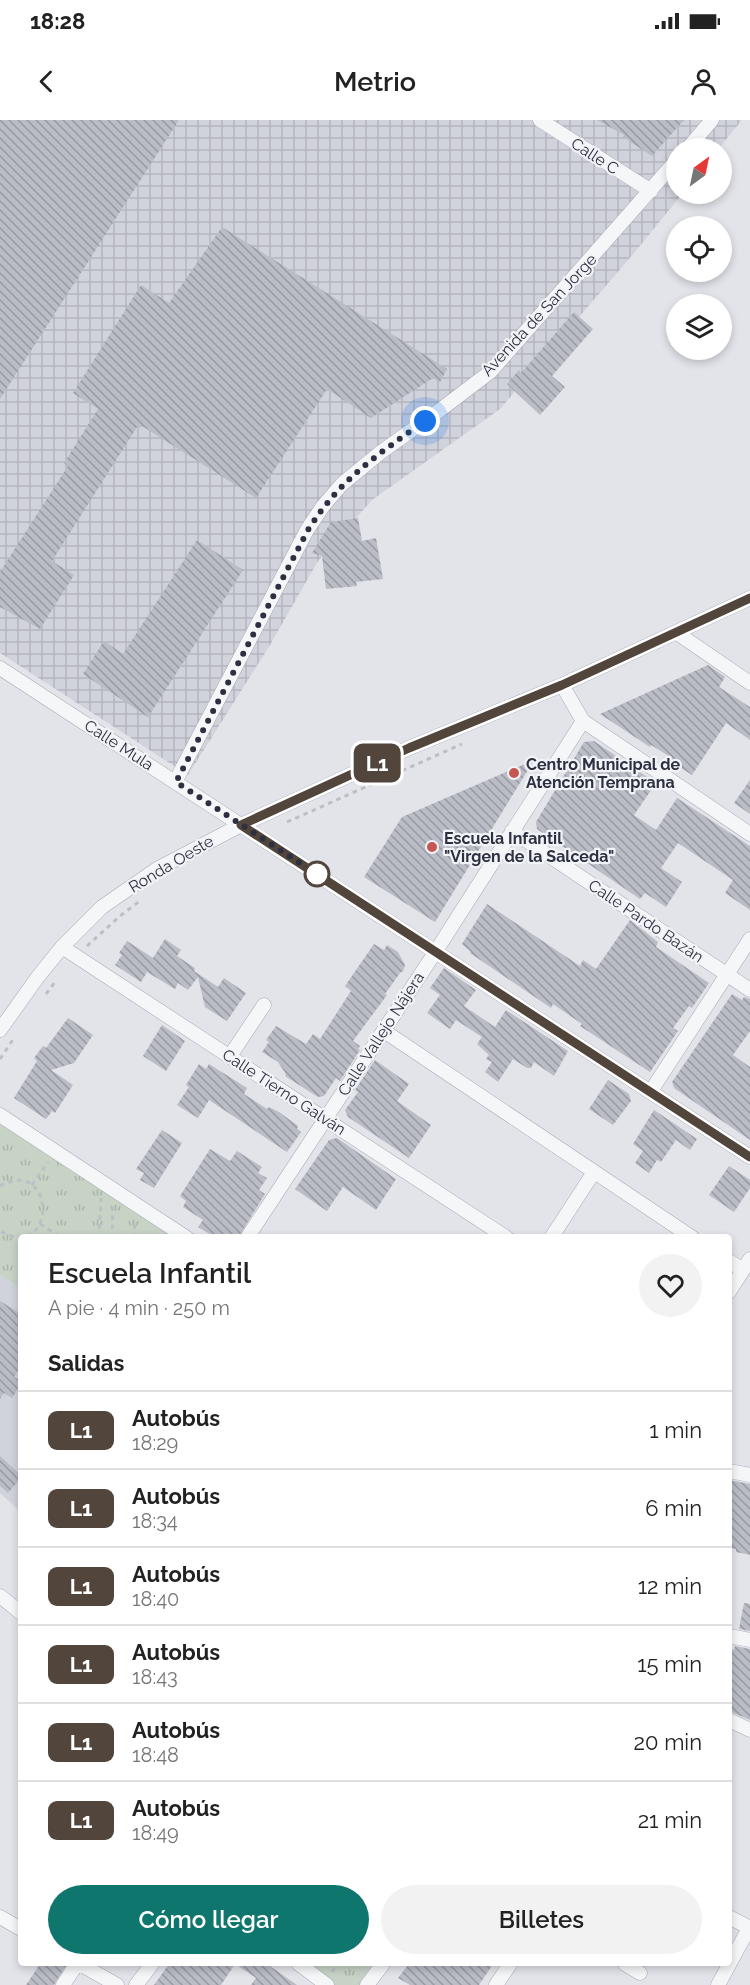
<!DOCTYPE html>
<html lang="es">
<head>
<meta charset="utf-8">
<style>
  :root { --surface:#fff; --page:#f2f2f2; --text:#222; --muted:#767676; --line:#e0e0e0; --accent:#0f766e }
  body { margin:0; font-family:Raleway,sans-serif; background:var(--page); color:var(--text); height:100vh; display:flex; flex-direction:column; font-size:22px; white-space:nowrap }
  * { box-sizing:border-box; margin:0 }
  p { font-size:20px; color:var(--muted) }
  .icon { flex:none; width:33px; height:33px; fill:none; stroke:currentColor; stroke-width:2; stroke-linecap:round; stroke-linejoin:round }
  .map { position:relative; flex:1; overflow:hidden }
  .panel { position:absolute; left:18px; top:1114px; width:714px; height:732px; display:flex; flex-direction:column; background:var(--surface); border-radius:6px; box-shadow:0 3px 9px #0003 }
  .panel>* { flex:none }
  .badge { padding:0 12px; border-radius:9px; font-size:21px; line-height:39px }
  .needle { width:39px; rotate:33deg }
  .controls { position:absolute; left:666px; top:18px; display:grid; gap:12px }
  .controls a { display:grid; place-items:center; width:66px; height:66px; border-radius:50%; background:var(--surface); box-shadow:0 3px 9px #0003; font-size:30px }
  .you { position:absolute; width:30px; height:30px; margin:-15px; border:4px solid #fff; border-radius:50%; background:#1a73e8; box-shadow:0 0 0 9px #1a73e833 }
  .map>.badge { position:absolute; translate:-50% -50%; box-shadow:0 0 0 3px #fff }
  h2 { padding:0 30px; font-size:22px; line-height:54px }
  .round { display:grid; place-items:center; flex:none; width:63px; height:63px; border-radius:32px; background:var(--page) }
  .headline { display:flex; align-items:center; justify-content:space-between; height:102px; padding:0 30px }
  h1 { font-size:28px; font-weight:600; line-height:45px }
  .button { display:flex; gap:12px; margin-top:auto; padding:12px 30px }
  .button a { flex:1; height:69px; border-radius:36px; background:var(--accent); color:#fff; font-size:24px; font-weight:600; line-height:69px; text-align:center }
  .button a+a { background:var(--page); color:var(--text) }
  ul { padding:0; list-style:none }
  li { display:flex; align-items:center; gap:18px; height:78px; padding:0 30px; border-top:2px solid var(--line) }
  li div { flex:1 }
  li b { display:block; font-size:22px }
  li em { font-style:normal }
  li .badge { min-width:66px; font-weight:700; text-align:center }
  .status { display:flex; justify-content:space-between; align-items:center; height:42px; padding:0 30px; background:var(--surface); direction:ltr }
  .status svg { height:16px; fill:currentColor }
  header { display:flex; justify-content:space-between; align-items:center; height:78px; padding:0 30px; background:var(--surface); font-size:27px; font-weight:600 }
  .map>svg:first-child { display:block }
  .built { fill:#d1d3dc }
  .industrial { fill:url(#industrial-grid) }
  .park { fill:url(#park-tufts) }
  .building { fill:url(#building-back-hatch) }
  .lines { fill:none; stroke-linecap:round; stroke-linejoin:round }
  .street-casing { stroke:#a8aab4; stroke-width:15 }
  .path { stroke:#bdbfc5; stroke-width:3; stroke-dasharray:4.5 4.5; stroke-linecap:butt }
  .street { stroke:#f5f6f8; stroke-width:14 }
  .line-casing { stroke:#fff; stroke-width:14 }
  .line { stroke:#52453c; stroke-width:9 }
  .walk { stroke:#2c3041; stroke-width:6; stroke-dasharray:0 10.8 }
  .poi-dot { fill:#c45753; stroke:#f2f3f7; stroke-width:2 }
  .stop-dot { fill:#fff; stroke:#52453c; stroke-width:3 }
  .labels { text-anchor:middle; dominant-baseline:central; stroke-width:4.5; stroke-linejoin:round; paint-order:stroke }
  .street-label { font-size:16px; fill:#2c3041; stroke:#f2f3f7 }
  .poi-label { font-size:16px; font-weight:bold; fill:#2c3041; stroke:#f2f3f7; text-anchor:start }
</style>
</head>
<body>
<div class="status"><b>18:28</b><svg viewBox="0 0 49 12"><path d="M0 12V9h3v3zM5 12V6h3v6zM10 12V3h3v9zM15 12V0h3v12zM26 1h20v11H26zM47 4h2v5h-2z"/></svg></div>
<header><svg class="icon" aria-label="back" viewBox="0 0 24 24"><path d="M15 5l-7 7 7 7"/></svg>Metrio<svg class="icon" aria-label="person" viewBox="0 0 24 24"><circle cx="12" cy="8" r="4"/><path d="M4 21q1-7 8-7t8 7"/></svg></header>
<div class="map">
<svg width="750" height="1865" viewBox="0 0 750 1865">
  <defs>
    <pattern id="industrial-grid" width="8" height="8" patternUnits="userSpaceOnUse" patternTransform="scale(1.5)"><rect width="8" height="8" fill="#d1d3dc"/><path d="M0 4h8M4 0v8" fill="none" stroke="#b4b5be"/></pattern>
    <pattern id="park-tufts" width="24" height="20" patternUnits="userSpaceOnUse" patternTransform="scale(1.5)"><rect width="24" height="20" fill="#c6d3c5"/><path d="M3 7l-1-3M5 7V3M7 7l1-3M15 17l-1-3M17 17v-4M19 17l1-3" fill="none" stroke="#aab5aa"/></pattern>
    <pattern id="building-back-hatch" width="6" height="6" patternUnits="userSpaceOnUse" patternTransform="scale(1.5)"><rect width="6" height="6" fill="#babdc6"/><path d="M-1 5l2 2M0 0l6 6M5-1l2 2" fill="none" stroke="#979aa2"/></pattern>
  </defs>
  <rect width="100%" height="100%" fill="#e3e4ea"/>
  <path class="built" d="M0,1155L21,1169V1392L0,1373Z"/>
  <path class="industrial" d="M0,0H742L719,28H676V74H682L635,132L500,289L372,380L318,441L270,525L188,655L0,533Z"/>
  <path class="park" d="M0,995L187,1117L21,1118V1169L0,1155Z
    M299,1844H383L367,1865H327Z"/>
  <path class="building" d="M0,0H179L0,279Z
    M597,0H684L652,36L623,17L624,15Z
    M222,107L447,249L440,262L433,258L371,298L327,269L256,378L139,304L52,441L74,455L40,509L0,487V452L68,346L64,343L98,289L73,273L141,165L169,183Z
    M574,192L593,209L552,256L565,267L540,295L507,264L519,250L521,253Z
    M358,398L362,421L376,418L383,459L356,462L357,466L326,469L322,436L312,433L331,402Z
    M197,420L243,450L148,597L83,554L104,521L123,534Z
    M708,545L725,557L719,567L750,587V620L726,603L692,655L670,641L672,638L651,625L650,627L600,594Z
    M594,621L656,663L634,695L656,710L677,678L750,726V790L725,773L733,760L678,723L661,748L682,762L666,787L645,773L640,779L537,709L536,702L584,622Z
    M534,640L435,802L364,757L402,697Z
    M750,660V694L734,683Z
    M487,784L580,846L583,840L596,849L630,800L658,822L656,827L709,863L692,888L689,886L673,908L678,911L650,952L580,906L582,904L553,884L551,888L470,833L471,832L462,824Z
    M165,819L181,830L177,836L195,848L194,851L218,867L224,858L246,873L227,901L205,887L198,857L188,870L178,863L175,869L147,852L141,862L115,845L122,835L119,833L127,821L153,838Z
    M374,824L384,830L387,825L398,832L405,845L403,851L400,853L385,874L387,875L353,921L360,926L358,929L360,930L340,961L336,958L324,976L318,977L285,956L286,954L278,942L262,932L269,922L266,920L276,906L306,924L313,914L320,919L351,871L345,866Z
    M444,848L476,870L464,886L495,907L506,890L568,931L554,956L534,942L531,948H527L513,939L498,962L485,952L492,942L486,939L489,935L477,924L482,917L456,900L450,909L427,893L440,875L430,868Z
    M732,874L742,880L744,877L750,879V911L733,935L750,947V1020L674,968L672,962Z
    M68,898L93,915L74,943L51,950L73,965L55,993L52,991L46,999L14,978L37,941L34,938L43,926L46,928Z
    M162,905L185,921L166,951L143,936Z
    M375,940L409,964L397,981L431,1005L409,1038L348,997L345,990L358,972L355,970Z
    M199,944L206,949L209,944L247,968L244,974L267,989L269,987L279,992L298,1006L297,1009L301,1012L287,1032L209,980L198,998L177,985L189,967L186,965Z
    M608,960L629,974L631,981L613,1005L589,989Z
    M654,990L697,1019L690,1030L676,1020L661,1042L657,1040L649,1053L635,1043L643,1031L633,1024Z
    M162,1010L182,1023L154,1068L140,1060L144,1053L136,1049Z
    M337,1018L396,1059L376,1090L343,1067L327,1091L295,1069L329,1020Z
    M210,1029L230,1041L237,1031L262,1047L258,1053L267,1058L259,1070L265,1074L238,1118H216L198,1107L203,1100L183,1087L186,1081L180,1076Z
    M729,1046L750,1060V1068L734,1092L709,1075Z
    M0,1181L21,1194V1246L14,1257L21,1261V1264L12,1278L4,1273L0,1279Z
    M0,1336L21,1355V1358L8,1373L0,1366Z
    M729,1360L750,1364V1435L736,1432V1429L729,1428Z
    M744,1483L750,1484V1511L739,1509Z
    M735,1526L750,1529V1600L729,1591V1529L734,1530Z
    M40,1844H67L54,1865H26Z
    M169,1844H267L297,1865H251L256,1858L235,1844L221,1865H154Z
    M409,1844H493L479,1865H410L398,1858Z"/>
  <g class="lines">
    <defs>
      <path id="street" d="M540,0L651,71
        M688,28L712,0
        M677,513L750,563
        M0,548L750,1037
        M562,565L583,601L750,714
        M175,662L307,410L323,386L342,364L381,332L440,290L490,252L676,41
        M512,711L750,870
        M62,827L507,1118
        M0,910L37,858L62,827L102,787L157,749L241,705L409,628L562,565L750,478
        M384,911L693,1118
        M230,936L264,885
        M651,971L750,819
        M0,995L187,1118
        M247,1118L436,831L583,601
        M551,1118L594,1052
        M729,1141L743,1150
        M729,1172L750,1139
        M729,1351L750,1355
        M0,1476L21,1493
        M729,1516L750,1520
        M729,1600L750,1610
        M0,1797L21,1809
        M729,1797L750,1808
        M80,1844L117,1865
        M299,1844L327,1865
        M625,1844L640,1853
        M63,1865L77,1844
        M136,1865L152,1844
        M367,1865L383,1844
        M496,1865L510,1844
        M718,1865L749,1808"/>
    </defs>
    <use href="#street" class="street-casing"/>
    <path class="path" d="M287,702L462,624
      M87,826L120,796L141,780
      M46,874L55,862
      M0,939L14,918
      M32,1065L48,1042
      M0,1066C57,1035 57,1143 0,1111
      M40,1104L62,1118
      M99,1118L101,1078
      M112,1118L113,1086
      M134,1118L135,1101
      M332,1852L338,1844"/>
    <use href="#street" class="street"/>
  </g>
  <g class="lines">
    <defs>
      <path id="line" d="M750,478L562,565L409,628L241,705L750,1037"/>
    </defs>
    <use href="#line" class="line-casing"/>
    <use href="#line" class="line"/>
    <path class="walk" d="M317,754L176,662L308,410C340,359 377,335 425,301"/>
  </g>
  <g class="poi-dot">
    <circle cx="514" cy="653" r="6"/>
    <circle cx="432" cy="727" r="6"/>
  </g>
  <circle class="stop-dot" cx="317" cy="754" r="12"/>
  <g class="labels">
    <g class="street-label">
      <text transform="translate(595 36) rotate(33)">Calle C</text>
      <text transform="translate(539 195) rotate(-47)">Avenida de San Jorge</text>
      <text transform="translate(119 625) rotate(33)">Calle Mula</text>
      <text transform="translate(171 744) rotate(-31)">Ronda Oeste</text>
      <text transform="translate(646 801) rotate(34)">Calle Pardo Bazán</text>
      <text transform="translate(381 914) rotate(-57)">Calle Vallejo Nájera</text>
      <text transform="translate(284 972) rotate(33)">Calle Tierno Galván</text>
    </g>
    <g class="poi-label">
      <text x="526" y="644">Centro Municipal de<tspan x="526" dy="18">Atención Temprana</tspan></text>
      <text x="444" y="718">Escuela Infantil<tspan x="444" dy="18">"Virgen de la Salceda"</tspan></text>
    </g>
  </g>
</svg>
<div class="controls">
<a><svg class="needle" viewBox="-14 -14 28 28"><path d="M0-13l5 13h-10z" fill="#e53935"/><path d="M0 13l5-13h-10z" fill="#767676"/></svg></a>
<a><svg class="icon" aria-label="locate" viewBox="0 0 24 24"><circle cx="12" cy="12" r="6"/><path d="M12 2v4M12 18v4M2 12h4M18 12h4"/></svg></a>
<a><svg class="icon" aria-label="layers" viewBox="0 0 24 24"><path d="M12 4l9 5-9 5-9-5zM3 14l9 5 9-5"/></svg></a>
</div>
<div class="you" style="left:425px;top:301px"></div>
<b class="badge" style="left:377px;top:643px;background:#52453c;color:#fff">L1</b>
<section class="panel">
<div class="headline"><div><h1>Escuela Infantil</h1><p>A pie · 4 min · 250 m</p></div><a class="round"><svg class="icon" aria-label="heart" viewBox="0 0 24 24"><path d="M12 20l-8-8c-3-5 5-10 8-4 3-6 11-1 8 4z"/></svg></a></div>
<h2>Salidas</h2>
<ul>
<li><span class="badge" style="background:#52453c;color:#fff">L1</span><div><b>Autobús</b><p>18:29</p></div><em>1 min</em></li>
<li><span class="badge" style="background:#52453c;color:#fff">L1</span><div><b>Autobús</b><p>18:34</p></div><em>6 min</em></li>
<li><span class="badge" style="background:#52453c;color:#fff">L1</span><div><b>Autobús</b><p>18:40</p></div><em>12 min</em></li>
<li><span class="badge" style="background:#52453c;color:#fff">L1</span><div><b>Autobús</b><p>18:43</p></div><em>15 min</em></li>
<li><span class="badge" style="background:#52453c;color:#fff">L1</span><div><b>Autobús</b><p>18:48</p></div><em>20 min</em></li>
<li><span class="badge" style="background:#52453c;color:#fff">L1</span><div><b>Autobús</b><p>18:49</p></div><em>21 min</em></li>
</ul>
<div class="button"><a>Cómo llegar</a><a>Billetes</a></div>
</section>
</div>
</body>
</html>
